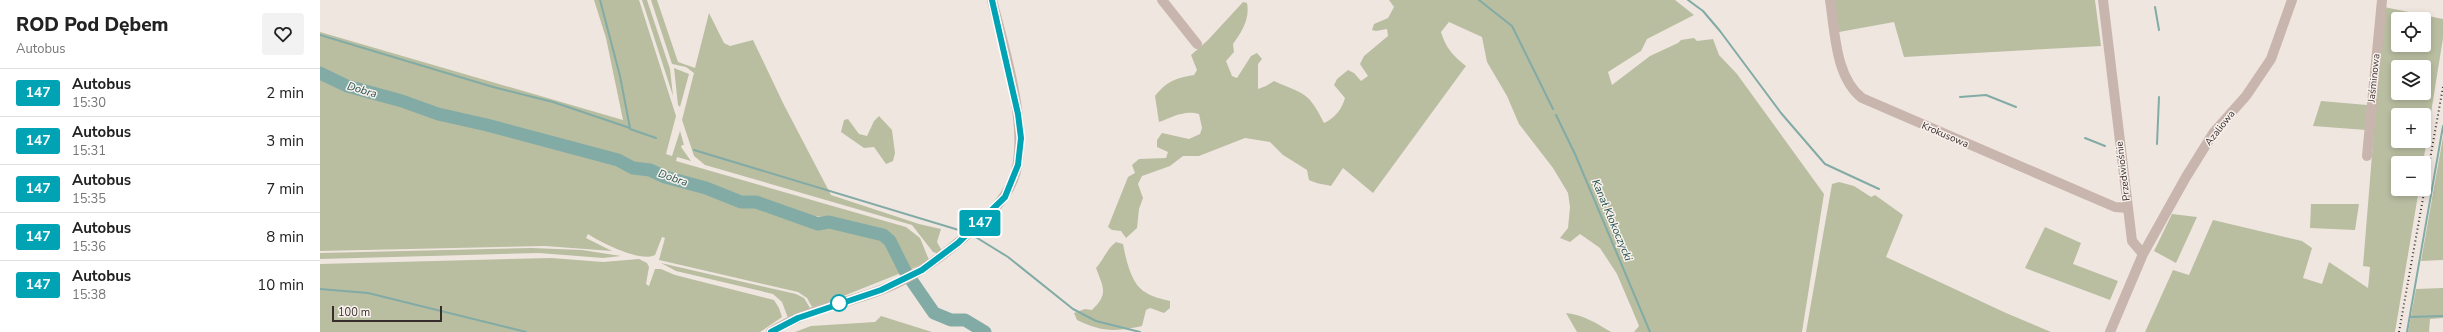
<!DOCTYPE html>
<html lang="pl">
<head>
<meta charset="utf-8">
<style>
  :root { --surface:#fff; --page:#f2f2f2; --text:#222; --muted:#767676; --line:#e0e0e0 }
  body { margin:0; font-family:"Nunito Sans",sans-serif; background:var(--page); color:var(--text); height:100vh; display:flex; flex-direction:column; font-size:15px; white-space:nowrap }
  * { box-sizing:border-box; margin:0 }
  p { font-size:13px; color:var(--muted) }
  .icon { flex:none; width:22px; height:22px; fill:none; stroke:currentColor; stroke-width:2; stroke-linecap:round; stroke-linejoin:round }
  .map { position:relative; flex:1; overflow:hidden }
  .panel { display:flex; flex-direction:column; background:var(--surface); width:320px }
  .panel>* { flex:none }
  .badge { padding:0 8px; border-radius:3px; font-size:14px; line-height:26px }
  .tools { position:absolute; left:2071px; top:12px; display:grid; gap:8px }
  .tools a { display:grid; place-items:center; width:40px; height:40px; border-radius:4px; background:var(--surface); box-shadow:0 2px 6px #0003; font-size:20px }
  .scale { position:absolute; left:12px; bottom:10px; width:110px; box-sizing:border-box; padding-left:4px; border:2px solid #372d2b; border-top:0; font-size:11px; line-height:14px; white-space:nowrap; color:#372d2b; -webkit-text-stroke:3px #f8f1ec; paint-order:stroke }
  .map>.badge { position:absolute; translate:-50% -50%; box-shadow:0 0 0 2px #fff }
  .round { display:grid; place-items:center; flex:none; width:42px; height:42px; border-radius:4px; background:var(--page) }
  .headline { display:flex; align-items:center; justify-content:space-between; height:68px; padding:0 16px }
  h1 { font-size:19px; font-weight:800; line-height:30px }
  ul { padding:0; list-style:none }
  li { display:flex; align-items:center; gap:12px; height:48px; padding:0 16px; border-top:1px solid var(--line) }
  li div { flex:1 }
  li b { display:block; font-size:15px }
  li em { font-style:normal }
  li .badge { min-width:44px; font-weight:700; text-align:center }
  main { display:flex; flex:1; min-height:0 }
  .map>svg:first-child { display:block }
  .green { fill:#b9bea1; fill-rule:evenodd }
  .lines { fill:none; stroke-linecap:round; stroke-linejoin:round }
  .stream { stroke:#82aba6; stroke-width:2 }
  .river { stroke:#82aba6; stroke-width:13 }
  .minor { stroke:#c8b5ad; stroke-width:10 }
  .rail { stroke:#372d2b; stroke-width:2; stroke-dasharray:1 3; stroke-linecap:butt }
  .line-casing { stroke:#fff; stroke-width:9 }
  .line { stroke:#00a3b4; stroke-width:6 }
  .stop-dot { fill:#fff; stroke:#00a3b4; stroke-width:2 }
  .labels { text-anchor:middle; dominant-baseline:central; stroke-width:3; stroke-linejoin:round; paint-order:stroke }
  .street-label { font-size:10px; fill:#372d2b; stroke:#f8f1ec }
  .water-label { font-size:11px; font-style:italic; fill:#255450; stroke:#f8f1ec }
</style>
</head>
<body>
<main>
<section class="panel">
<div class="headline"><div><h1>ROD Pod Dębem</h1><p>Autobus</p></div><a class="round"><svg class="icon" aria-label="heart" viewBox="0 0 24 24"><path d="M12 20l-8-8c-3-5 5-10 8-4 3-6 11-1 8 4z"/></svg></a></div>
<ul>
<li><span class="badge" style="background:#00a3b4;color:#fff">147</span><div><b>Autobus</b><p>15:30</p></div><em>2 min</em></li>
<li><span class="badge" style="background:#00a3b4;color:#fff">147</span><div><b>Autobus</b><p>15:31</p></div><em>3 min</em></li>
<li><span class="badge" style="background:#00a3b4;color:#fff">147</span><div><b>Autobus</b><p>15:35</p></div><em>7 min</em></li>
<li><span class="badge" style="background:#00a3b4;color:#fff">147</span><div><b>Autobus</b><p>15:36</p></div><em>8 min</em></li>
<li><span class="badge" style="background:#00a3b4;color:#fff">147</span><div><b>Autobus</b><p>15:38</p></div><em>10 min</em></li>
</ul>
</section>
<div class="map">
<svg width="2123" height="332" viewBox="0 0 2123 332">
  <rect width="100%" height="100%" fill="#f0e6e0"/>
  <path class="green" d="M274,0H319L356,116L346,154L352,156L360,131L364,145H362L361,147L371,161L357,157L356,161L586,227L600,238L609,260L582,274L581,273L506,303L492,307L487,298L478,292L339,260L345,238L342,237L335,255C321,263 280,242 268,234L266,238L292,251L225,246L0,251V74L35,90L83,102L127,118L165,125L291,159C307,170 312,168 329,173C338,176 342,181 352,181L495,226H509L544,235L546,228L515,219L488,215L438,198L416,195L371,180L310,164L294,156C255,148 218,135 180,126C119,111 56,98 0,71V32L303,120L286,38Z
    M322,0H327L350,69L353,96Z
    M331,0H337L358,62L375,68L389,13L404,43L410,46L433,40L464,105L511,195L599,224L621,229L617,242L622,251L619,254L613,252L592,225L385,165L374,156L362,120L374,73L366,67L352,64Z
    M1069,0H1355L1374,15L1327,39L1321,51L1288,72L1292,85L1330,56L1358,43L1361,40L1374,38L1377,41L1393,39L1399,55L1417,74L1504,194L1482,332H1314L1319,326L1317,321L1297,274L1280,248L1260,234L1250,242L1240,238L1248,228L1250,207L1248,193L1233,168L1199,124L1187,96L1167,62L1162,37L1129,22L1121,32C1126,48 1133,56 1146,66L1053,193L1023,168L1011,186C1003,184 997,184 989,180L987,170L963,155L950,142L925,138L879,156H863L850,166L822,176L818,184L823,198L819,209L817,228L806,238L801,231L792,230L788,227L808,177L815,173L812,165L819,159L846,158L848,152L837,147V140L842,133L869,139L880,134L882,128L879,114C863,110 854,117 839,122L835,96C847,81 856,78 874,75L877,70L871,55L888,40L923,2L927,3C930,19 922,32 913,44L914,52L906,61L912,76L917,78L931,56L937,53L942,59L938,64V89L946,86L954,81C985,95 988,91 1004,123C1015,118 1022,109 1025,98L1014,85L1017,79L1028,70L1034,73L1041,81L1048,76L1040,64L1044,56L1068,36L1067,29L1056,31L1052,30L1054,24L1068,18L1074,7Z
    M1514,0H1775L1781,46L1584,57L1574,22L1519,32Z
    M2064,7L2123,19V38L2103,163H2078V189H2099L2075,332H1825L1853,270L1869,275L1893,220L1982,241L1992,248L1983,278L2002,284L2009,262L2048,288L2050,267L2043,266ZM2078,19H2104V45H2078ZM2078,67H2104V93H2078ZM2078,115H2104V141H2078Z
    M354,68L369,74L360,107L358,105Z
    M2001,101L2047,105L2046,130L1993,126Z
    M559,116L572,130L575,153L573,161L566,164L554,147L544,148L521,132L524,120L528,119L539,134L547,136L554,121Z
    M2123,137V260L2101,261Z
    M1519,182L1534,186L1551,197L1555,195L1583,215L1566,257L1686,313L1731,332H1486L1512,184Z
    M1991,204H2039L2035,230L1990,228Z
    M1852,214L1877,217L1856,263L1834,251Z
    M1725,227L1761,243L1753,264L1798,281L1790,300L1705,268Z
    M796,242L803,244C806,259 811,284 825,292C832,297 842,299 850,301V308L844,313L830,308L826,310L822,326C794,332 782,332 757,320L754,313L765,309L772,310C789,294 783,287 776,268C784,259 786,250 796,242Z
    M212,248L262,250L301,256L283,258L219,253L0,259V253Z
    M231,258L283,262L319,259L327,263L329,267L326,284L329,286L335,269H341L355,275L454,300L459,308L462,317L440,332H0V264Z
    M341,263L476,294L484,298L490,308L468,318L462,302L453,294L356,271Z
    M2123,288V318L2110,319L2109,332H2088L2096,289Z
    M1246,313C1264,315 1276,323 1291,332H1257Z
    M561,316L612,332H475L491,326L555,322Z"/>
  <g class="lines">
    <path class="stream" d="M1159,0L1192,26L1233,109
      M1368,0L1383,11L1400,31L1461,113L1505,164L1559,189
      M1835,7L1839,30
      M0,35L173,87L233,102L310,128L300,76L280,0
      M1640,97L1666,95L1696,107
      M1236,115L1255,154L1330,332
      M310,129L336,138
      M1765,138L1785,146
      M1837,144L1839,97
      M374,150L642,231
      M654,236L688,257L753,309L776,321L820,332
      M0,289L48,293L206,332
      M2090,317L2123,316
      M2087,332L2123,126"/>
    <path class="river" d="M0,73L27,86L82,101L118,114L167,125L298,160L313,168L330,170L345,177L386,188L421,202H436L498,224L509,222L563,235L570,241L585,271L614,313L631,320H645L665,332"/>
    <path class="minor" d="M842,0L877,44
      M1510,0C1515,31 1515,77 1542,98L1795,207L1808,208
      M1783,0L1812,241L1823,254
      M2047,156L2062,0
      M451,332C485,310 524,304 561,290C595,277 622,257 649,233C666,218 684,202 693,180C712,136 684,47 672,0
      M1790,332L1823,254L1866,177L1894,132L1926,96L1951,59L1972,0"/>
    <path class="rail" d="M2079,332L2123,87"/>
  </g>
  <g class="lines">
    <defs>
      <path id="line" d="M451,332L478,318L561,290L602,270L638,243L685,197L698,165L701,138L698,114L672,0"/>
    </defs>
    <use href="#line" class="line-casing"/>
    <use href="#line" class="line"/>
  </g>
  <circle class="stop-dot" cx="519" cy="303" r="8"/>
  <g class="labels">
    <g class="street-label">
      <text transform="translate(2054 78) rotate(-84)">Jaśminowa</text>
      <text transform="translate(1900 128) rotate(-52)">Azaliowa</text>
      <text transform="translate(1625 135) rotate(23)">Krokusowa</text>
      <text transform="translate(1803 171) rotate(-97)">Przedwiośnie</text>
    </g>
    <g class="water-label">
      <text transform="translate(42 90) rotate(17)">Dobra</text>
      <text transform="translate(353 178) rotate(19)">Dobra</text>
      <text transform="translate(1292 220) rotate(67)">Kanał Kłokoczycki</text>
    </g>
  </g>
</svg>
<div class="tools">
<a><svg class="icon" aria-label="locate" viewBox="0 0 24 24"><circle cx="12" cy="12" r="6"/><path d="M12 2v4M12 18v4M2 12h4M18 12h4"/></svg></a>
<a><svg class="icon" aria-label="layers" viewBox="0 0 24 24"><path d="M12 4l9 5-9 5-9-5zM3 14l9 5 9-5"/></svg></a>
<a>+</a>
<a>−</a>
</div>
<div class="scale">100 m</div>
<b class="badge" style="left:660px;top:223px;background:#00a3b4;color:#fff">147</b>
</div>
</main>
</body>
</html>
